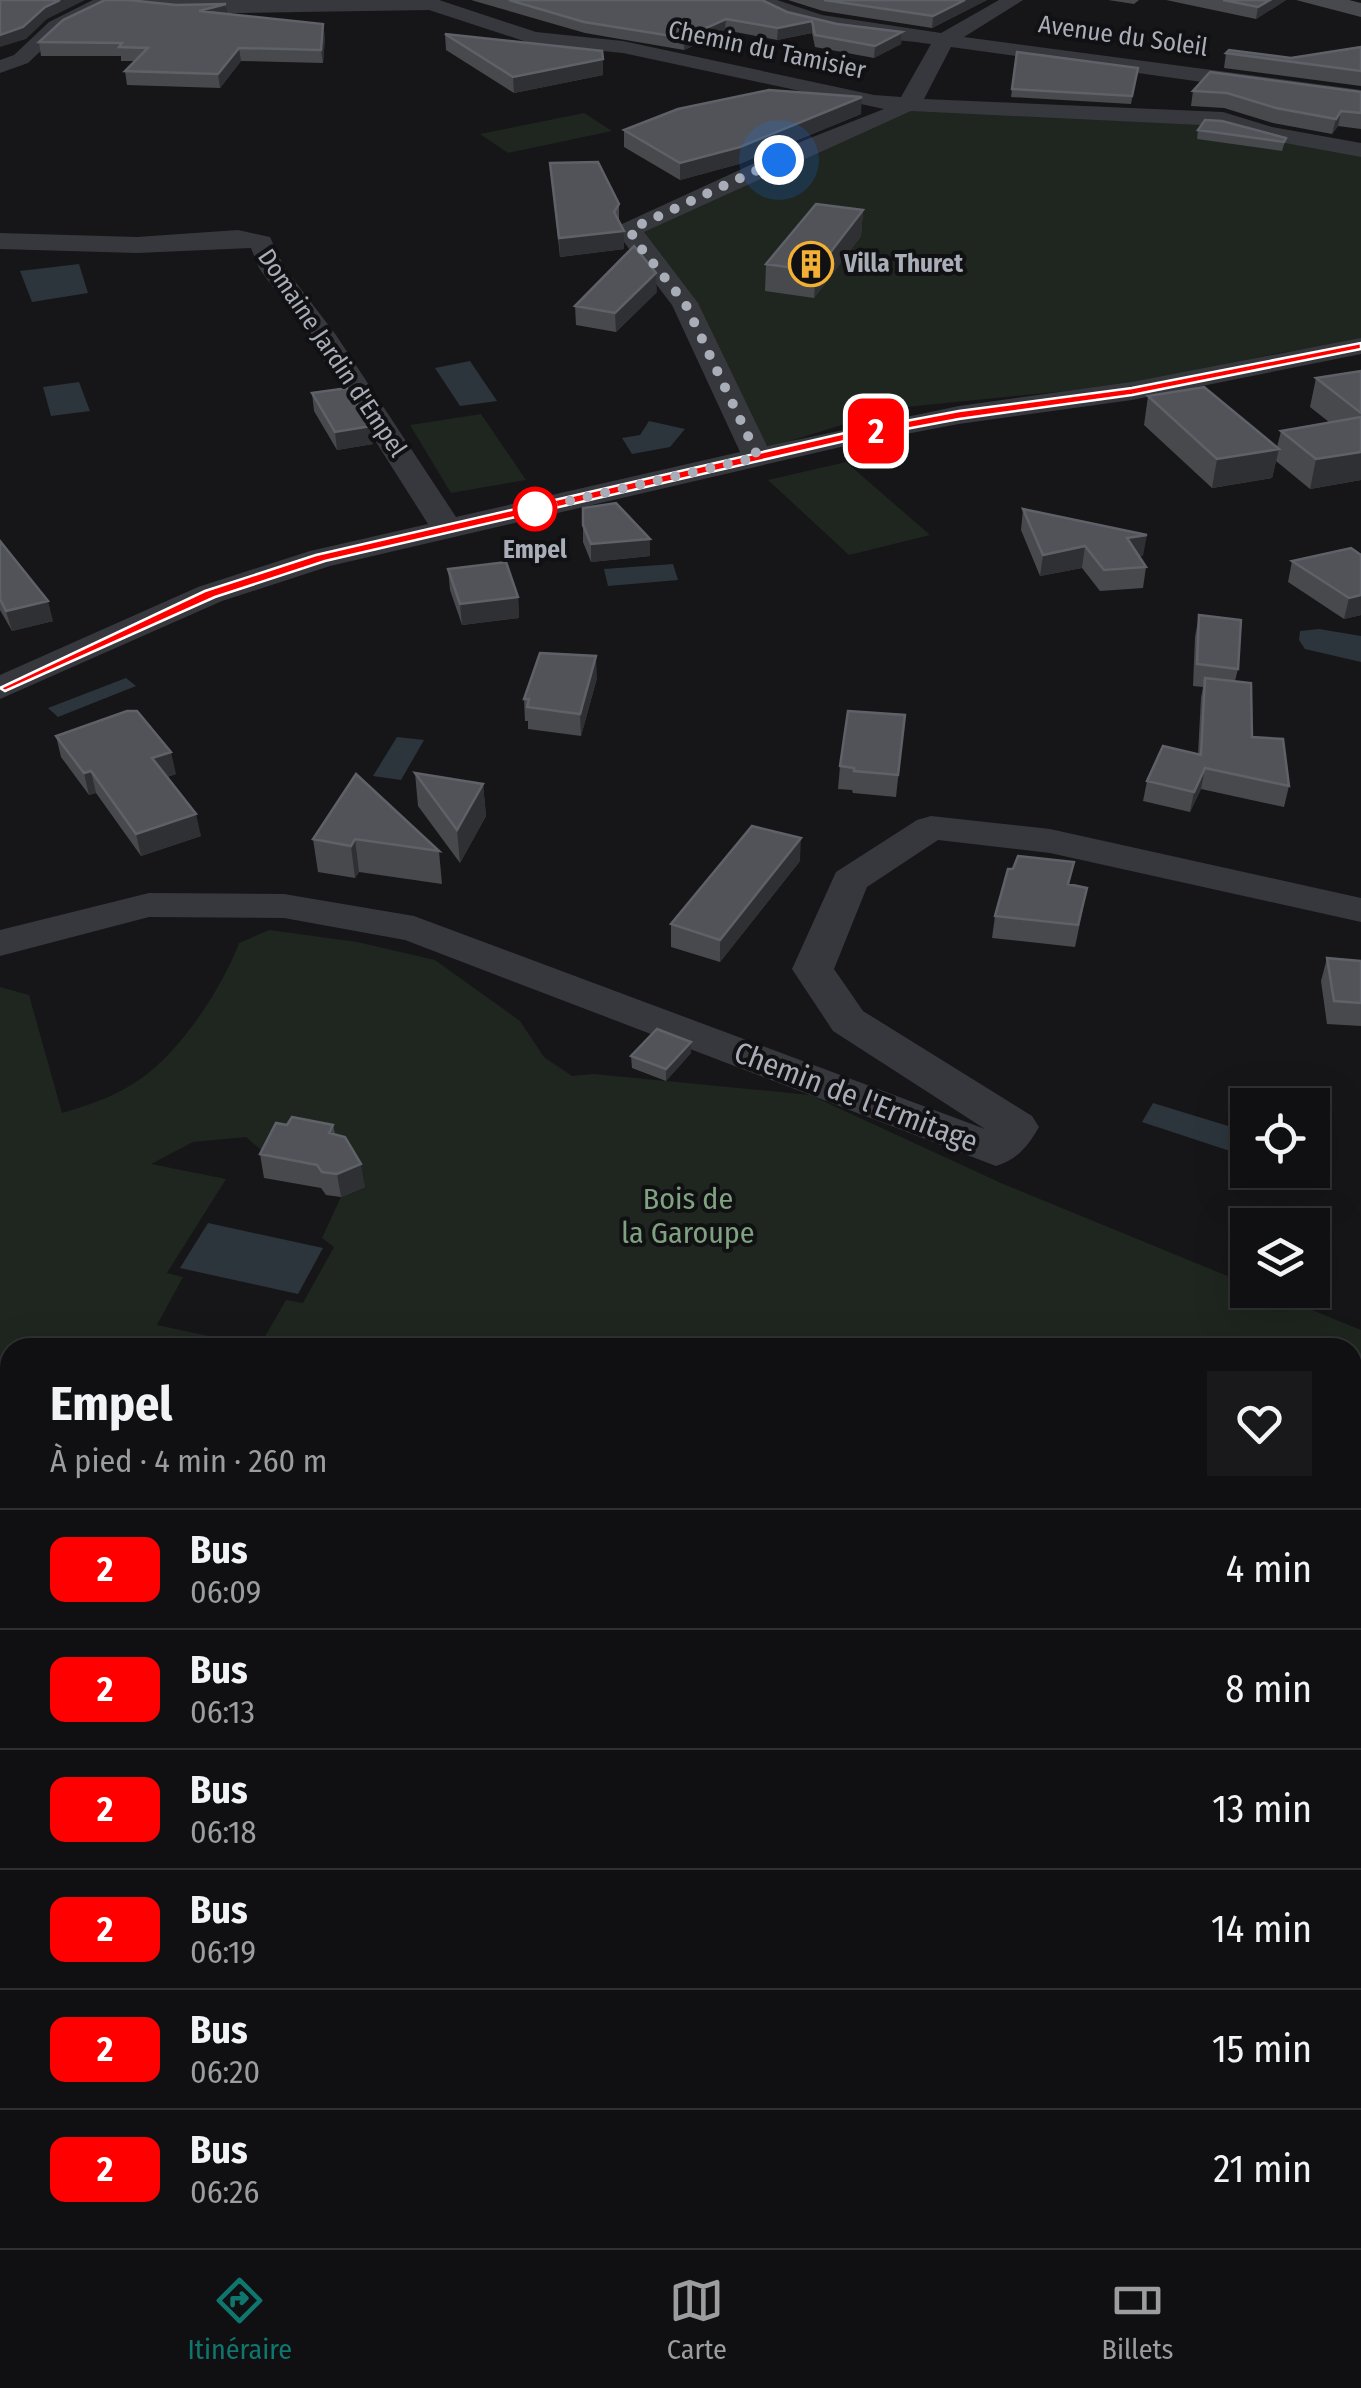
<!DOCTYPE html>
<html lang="fr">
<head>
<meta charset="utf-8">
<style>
  :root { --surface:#101012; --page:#19191b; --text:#f1f3f6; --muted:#9c9d9f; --line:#303032; --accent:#0f766e }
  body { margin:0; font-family:"Fira Sans Condensed",sans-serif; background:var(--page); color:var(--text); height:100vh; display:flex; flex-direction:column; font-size:38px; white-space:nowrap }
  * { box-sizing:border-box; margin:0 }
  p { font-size:32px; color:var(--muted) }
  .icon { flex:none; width:55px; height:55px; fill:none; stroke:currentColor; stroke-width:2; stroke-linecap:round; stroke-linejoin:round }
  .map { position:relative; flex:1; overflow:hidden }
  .panel { position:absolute; left:0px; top:1338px; width:1362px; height:912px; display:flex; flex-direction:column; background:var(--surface); border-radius:30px 30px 0 0; box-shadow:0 10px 40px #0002,0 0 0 2px var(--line) }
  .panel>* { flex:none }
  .badge { padding:0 20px; border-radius:15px; font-size:35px; line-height:65px }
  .controls { position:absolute; left:1230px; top:1088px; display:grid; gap:20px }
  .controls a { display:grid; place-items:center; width:100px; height:100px; border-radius:0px; background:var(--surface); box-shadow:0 10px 40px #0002,0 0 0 2px var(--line); font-size:50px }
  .you { position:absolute; width:50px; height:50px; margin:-25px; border:8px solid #fff; border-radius:50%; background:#1a73e8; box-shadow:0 0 0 15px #1a73e833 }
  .map>.badge { position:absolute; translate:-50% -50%; box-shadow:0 0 0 5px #fff }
  .round { display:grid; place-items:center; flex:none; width:105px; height:105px; border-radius:0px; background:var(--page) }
  .head { display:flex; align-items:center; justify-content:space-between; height:170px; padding:0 50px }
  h1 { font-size:48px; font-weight:700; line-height:75px }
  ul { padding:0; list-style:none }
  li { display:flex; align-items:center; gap:30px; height:120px; padding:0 50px; border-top:2px solid var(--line) }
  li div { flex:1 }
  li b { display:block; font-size:38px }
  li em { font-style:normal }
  li .badge { min-width:110px; font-weight:700; text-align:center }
  .tab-bar { display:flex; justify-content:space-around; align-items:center; height:140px; border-top:2px solid var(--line); background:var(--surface); font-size:28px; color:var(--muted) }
  .tab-bar a { display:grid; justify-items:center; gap:5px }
  .tab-bar .active { color:var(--accent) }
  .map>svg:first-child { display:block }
  .green { fill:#1e261f; fill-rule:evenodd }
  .water { fill:#2c353c }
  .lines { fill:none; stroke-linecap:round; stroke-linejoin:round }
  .minor { fill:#37383d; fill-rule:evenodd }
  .wall { fill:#47494d }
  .shaded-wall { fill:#2f3033 }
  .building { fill:#525359; stroke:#5f6168; stroke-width:2.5 }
  .line { fill:#f00; stroke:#fff; stroke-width:2.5 }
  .walk { stroke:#a8adb8; stroke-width:10; stroke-dasharray:0 18 }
  .stop-dot { fill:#fff; stroke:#f00; stroke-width:5 }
  .labels { text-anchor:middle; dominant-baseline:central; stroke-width:8; stroke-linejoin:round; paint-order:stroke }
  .far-street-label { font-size:25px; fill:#a8adb8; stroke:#111113 }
  .far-poi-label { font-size:25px; font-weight:bold; fill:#a8adb8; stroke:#111113; text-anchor:start }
  .far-stop-label { font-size:25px; font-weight:bold; fill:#a8adb8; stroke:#111113 }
  .street-label { font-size:30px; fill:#a8adb8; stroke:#111113 }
  .park-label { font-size:30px; fill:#7fa381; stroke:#111113 }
</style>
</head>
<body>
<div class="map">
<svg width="1361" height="2248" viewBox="0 0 1361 2248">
  <rect width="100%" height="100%" fill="#161618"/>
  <path class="green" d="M915,109L1219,120L1361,156V340L1279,353L1137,384L896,408L774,446L765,445L640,231Z
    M584,113L612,131L508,153L480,134Z
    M481,414L526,480L451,493L410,425Z
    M846,462L930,535L849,555L768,480Z
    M269,930L357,942L435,960L520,1021L544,1057L572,1076L594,1074L810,1095L1001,1183L1247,1284L1248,1290H1263L1361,1330V2248H316L309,2240H1352V1348H10V1557L0,1563V987L29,995L62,1113C94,1104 126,1092 152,1070C186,1042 224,984 239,943ZM246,1137L261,1150L277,1153L341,1197L322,1238L334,1247L303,1303L286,1300L259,1347L157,1325L183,1277L167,1273L226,1179L151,1164L193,1142Z"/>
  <path class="water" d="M79,264L88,293L32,302L20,271Z
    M470,361L497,401L460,406L435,368Z
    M79,382L90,411L51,416L43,387Z
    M649,421L685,429L670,447L632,454L622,438L640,435Z
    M673,564L678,580L608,586L604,569Z
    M1319,629L1361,636V662L1305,649L1299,640L1300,631Z
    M126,678L136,686L58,717L48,708Z
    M397,737L424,740L401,780L373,776Z
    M1153,1103L1238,1129L1230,1151L1142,1122Z
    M208,1223L323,1248L298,1294L180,1268Z"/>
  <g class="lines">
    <path class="minor" d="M93,0H439L536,32L623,41L874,95L901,97L931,44C885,37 785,34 753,0H777L822,15L941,33L999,0H1023L964,37L1361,90V104L951,47L924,99L1223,112L1272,127L1361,143V157L1268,140L1221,126L911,111L644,232L698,303L767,446L959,406L1132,382L1361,338V354L1132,400L959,424L858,443L330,566L222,601L0,699V675L198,587L310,551L428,524L310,338L259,268L251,248L137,253L0,249V233L137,237L238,230L270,237L284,267L336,335L456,517L740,452L672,305L624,242L618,229L622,224L805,140L884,109L623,53L533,44L429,10L178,14L111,7L63,30L28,63L0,73V60L14,55L49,22Z
      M931,816L1050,829L1361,898V922L1050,853L938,840L867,887L834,969L863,1011L1032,1116L1039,1127C1028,1146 1017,1160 996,1166L405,940L284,918L149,917L0,956V930L149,893L284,894L414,916L985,1129L833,1031L792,969L836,872L917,820Z
      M0,1965L10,1969V2033L0,2029Z
      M206,2240H281L284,2248H209Z"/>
  </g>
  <path class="wall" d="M471,0H762L787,12L837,24L902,32L901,44L874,58L815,47L812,33L777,40L725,30L684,50L585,33Z
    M788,0H987L932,28L823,11Z
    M1108,0H1139L1134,4Z
    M1166,0H1286L1256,19Z
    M1296,0H1349L1361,3V17Z
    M227,14L325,37L323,63L241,61L220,88L127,85L125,71L135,61H121V56H41L39,42Z
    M445,34L603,75L514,93L446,50Z
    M1361,47V86L1224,68L1226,53L1291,58Z
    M1017,52L1138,68L1131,104L1011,97Z
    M1193,91L1361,92V129L1338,126L1332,134L1273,123L1224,108L1191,106Z
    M861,114L739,164L680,180L624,147V130Z
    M1198,130L1286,138L1282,151L1197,139Z
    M550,163L619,204V222L624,231V249L560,257Z
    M863,210L861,236L814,298L765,291L766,264Z
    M657,292L616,332L576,325L575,306Z
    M1361,371V480L1310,489L1276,461L1272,478L1212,488L1144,425L1148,396L1277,447L1281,431L1329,422L1310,407L1316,378Z
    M312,393L373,444L337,450L314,411Z
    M583,508L650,556L591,562L583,542Z
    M1023,509L1143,556H1139L1146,567L1143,588L1100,591L1082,568L1040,576L1021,530Z
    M0,541L53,621L12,631L0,610Z
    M1361,555V615L1344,619L1288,582L1292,561Z
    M448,569L518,597L519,618L462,625L450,590Z
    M1199,615L1238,669L1235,681L1252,737L1289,786L1284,807L1201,789L1190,812L1143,801L1147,781L1198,754L1201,698L1203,687L1193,686L1195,637Z
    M597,678L581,736L528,729V721H525L524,699Z
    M905,715L896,797L853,793L852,790L838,789L840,766Z
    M56,736L176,774L167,777L201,836L141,856L96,793L89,795L61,757Z
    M415,773L483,784L486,816L460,863L418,806Z
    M356,774L439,851L442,884L359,872L355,878L318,872L313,839Z
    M800,861L720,962L671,947V924Z
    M1070,885L1083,909L1075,947L992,938L995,916Z
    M1327,958L1361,961V1026L1327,1024L1321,981Z
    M691,1042V1053L666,1081L632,1068L631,1056Z
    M287,1125H333L335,1134L365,1187L341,1197L326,1195L321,1188L264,1178L260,1154Z
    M10,1830V1924L0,1918V1841Z"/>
  <path class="shaded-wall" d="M60,0H85L47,19L26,39L0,47V35L45,7Z
    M965,0H987L932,28L933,16Z
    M1270,0H1286L1256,19L1258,7Z
    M226,4L228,17L199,11Z
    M726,19L725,30L684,50V38Z
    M812,21V33L777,40L778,28Z
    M323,24L325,37L323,63L321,50Z
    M902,32L901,44L874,58L875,46Z
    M239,48L241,61L220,88L218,74Z
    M603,59V75L514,93L513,77Z
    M862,97L861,114L739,164L680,180V163Z
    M1341,111L1338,126L1332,134L1336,119Z
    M863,210L861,236L814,298L816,271Z
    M624,231V249L560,257L559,238Z
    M656,273L657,292L616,332L615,313Z
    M371,426L373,444L337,450L335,432Z
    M1279,449L1272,478L1212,488L1217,459Z
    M1361,452V480L1310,489L1316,459Z
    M1147,535L1143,556L1123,560L1127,538Z
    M650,539V556L591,562V544Z
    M1085,546L1082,568L1040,576L1043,555Z
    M1361,595V615L1344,619L1349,598Z
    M518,597L519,618L462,625L460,604Z
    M48,601L53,621L12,631L6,611Z
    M596,656L597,678L581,736L580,714Z
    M171,752L176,774L157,780L152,758Z
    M1205,768L1201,789L1190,812L1194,792Z
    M91,771L96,793L89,795L84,773Z
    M483,784L486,816L460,863L457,830Z
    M196,814L201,836L141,856L136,834Z
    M801,838L800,861L720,962V940Z
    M355,839L359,872L355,878L351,846Z
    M691,1042V1053L666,1081V1069Z
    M361,1164L365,1187L341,1197L337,1174Z
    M10,1650V1688L4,1692L0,1683V1655Z"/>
  <path class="building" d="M0,0H60L45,7L23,27L0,35Z
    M105,0H128L176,5L226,4L199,11L323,24L321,50L239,48L218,74L125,71L148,48L119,47L122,43L39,42L63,20Z
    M509,0H762L787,12L837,24L902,32L875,46L815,35L812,21L778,28L726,19L684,38L584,22Z
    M824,0H965L933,16Z
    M1223,0H1270L1258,7Z
    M445,34L602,51L603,59L513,77Z
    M1361,47V71L1226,53L1229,50L1291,58Z
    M1017,52L1138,68L1132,96L1012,89Z
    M1210,72L1361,92V113L1341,111L1336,119L1276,108L1227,93L1193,91Z
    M769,90L862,97L740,147L680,163L624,130L678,109Z
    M1205,120L1222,121L1286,138L1284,142L1198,130Z
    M598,162L619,204L614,212L624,231L559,238L550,163Z
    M816,204L863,210L816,271L766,264Z
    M634,246L656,273L615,313L575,306Z
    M1361,371V413L1316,378Z
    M1204,387L1279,449L1217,459L1148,396Z
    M347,388L371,426L335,432L312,393Z
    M1361,417V452L1316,459L1281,431Z
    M616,503L650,539L591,544L583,525V508Z
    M1023,509L1147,535L1127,538L1146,567L1104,570L1085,546L1043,555Z
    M0,541L48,601L6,611L0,599Z
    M1351,548L1361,555V595L1349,598L1292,561Z
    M506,562L518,597L460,604L448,569Z
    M1199,615L1241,620L1238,669L1197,664Z
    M540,653L596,656L580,714L527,707L529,699H524Z
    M1205,678L1251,683L1252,737L1283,739L1289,786L1205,768L1194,792L1147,781L1163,746L1201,755Z
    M127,711H137L171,752L152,758L196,814L136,834L91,771L84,773L56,736Z
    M848,711L905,715L898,775L854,771V768L840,766Z
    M415,773L483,784L457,830Z
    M356,774L439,851L355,839L351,846L313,839Z
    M752,826L801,838L720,940L671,924Z
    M1018,856L1074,862L1068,884L1087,888L1078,925L995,916L1008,869H1013Z
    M1327,958L1361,961V1003L1334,1001Z
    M657,1029L691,1042L666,1069L631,1056Z
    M292,1117L333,1125L329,1133L345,1137L361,1164L337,1174L322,1172L317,1165L260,1154L276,1123L287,1125Z
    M10,1537V1650L0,1655V1541Z
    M10,1830V1912L0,1906V1841Z"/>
  <path class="line" d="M1361,343V349L1132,395L959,419L858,438L325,561L215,597L5,691L0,688L205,591L316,555L858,430L959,411L1132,388Z"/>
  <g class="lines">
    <path class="walk" d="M535,509L758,457L685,303L633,238L631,229L779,160"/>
  </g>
  <defs>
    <symbol id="building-ring" viewBox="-11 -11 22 22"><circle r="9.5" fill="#111113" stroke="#f2b134" stroke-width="1.5"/><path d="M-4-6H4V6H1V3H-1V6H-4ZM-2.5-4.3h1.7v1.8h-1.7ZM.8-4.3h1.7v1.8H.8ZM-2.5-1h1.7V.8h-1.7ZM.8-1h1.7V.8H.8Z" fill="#f2b134"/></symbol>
  </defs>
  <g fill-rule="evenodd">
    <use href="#building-ring" x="786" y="239" width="50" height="50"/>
  </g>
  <circle class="stop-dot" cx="535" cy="509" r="20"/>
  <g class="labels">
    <g class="far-street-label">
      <text transform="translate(1123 36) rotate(8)">Avenue du Soleil</text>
      <text transform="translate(767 50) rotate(12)">Chemin du Tamisier</text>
      <text transform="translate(332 353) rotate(56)">Domaine Jardin d'Empel</text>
    </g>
    <g class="far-poi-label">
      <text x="844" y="264">Villa Thuret</text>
    </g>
    <g class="far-stop-label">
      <text x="535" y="550">Empel</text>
    </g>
    <g class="street-label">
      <text transform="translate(856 1097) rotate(21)">Chemin de l'Ermitage</text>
    </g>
    <g class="park-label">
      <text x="688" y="1199">Bois de<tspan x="688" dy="34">la Garoupe</tspan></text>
    </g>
  </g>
</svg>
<div class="controls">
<a><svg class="icon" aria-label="locate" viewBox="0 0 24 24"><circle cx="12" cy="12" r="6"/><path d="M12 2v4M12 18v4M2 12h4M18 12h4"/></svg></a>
<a><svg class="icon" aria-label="layers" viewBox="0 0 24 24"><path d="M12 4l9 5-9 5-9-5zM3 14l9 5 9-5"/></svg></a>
</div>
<div class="you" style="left:779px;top:160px"></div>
<b class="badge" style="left:876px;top:431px;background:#f00;color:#fff">2</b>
<section class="panel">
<div class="head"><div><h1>Empel</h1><p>À pied · 4 min · 260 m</p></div><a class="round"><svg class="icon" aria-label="heart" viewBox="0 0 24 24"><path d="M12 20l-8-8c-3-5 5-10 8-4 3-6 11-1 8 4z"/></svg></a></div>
<ul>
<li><span class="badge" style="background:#f00;color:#fff">2</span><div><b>Bus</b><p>06:09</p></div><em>4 min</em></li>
<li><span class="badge" style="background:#f00;color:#fff">2</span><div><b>Bus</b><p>06:13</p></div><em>8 min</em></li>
<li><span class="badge" style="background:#f00;color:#fff">2</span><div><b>Bus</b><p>06:18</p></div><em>13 min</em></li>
<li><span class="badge" style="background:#f00;color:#fff">2</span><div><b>Bus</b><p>06:19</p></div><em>14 min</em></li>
<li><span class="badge" style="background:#f00;color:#fff">2</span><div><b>Bus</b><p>06:20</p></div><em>15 min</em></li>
<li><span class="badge" style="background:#f00;color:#fff">2</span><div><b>Bus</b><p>06:26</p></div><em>21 min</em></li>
</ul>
</section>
</div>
<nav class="tab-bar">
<a class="active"><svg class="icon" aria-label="directions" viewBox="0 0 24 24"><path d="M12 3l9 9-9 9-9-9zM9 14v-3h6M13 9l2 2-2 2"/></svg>Itinéraire</a>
<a><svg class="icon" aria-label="map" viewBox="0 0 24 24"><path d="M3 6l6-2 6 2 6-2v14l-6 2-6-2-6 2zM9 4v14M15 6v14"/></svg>Carte</a>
<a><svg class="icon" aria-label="tickets" viewBox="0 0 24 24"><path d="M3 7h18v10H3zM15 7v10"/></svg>Billets</a>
</nav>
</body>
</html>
